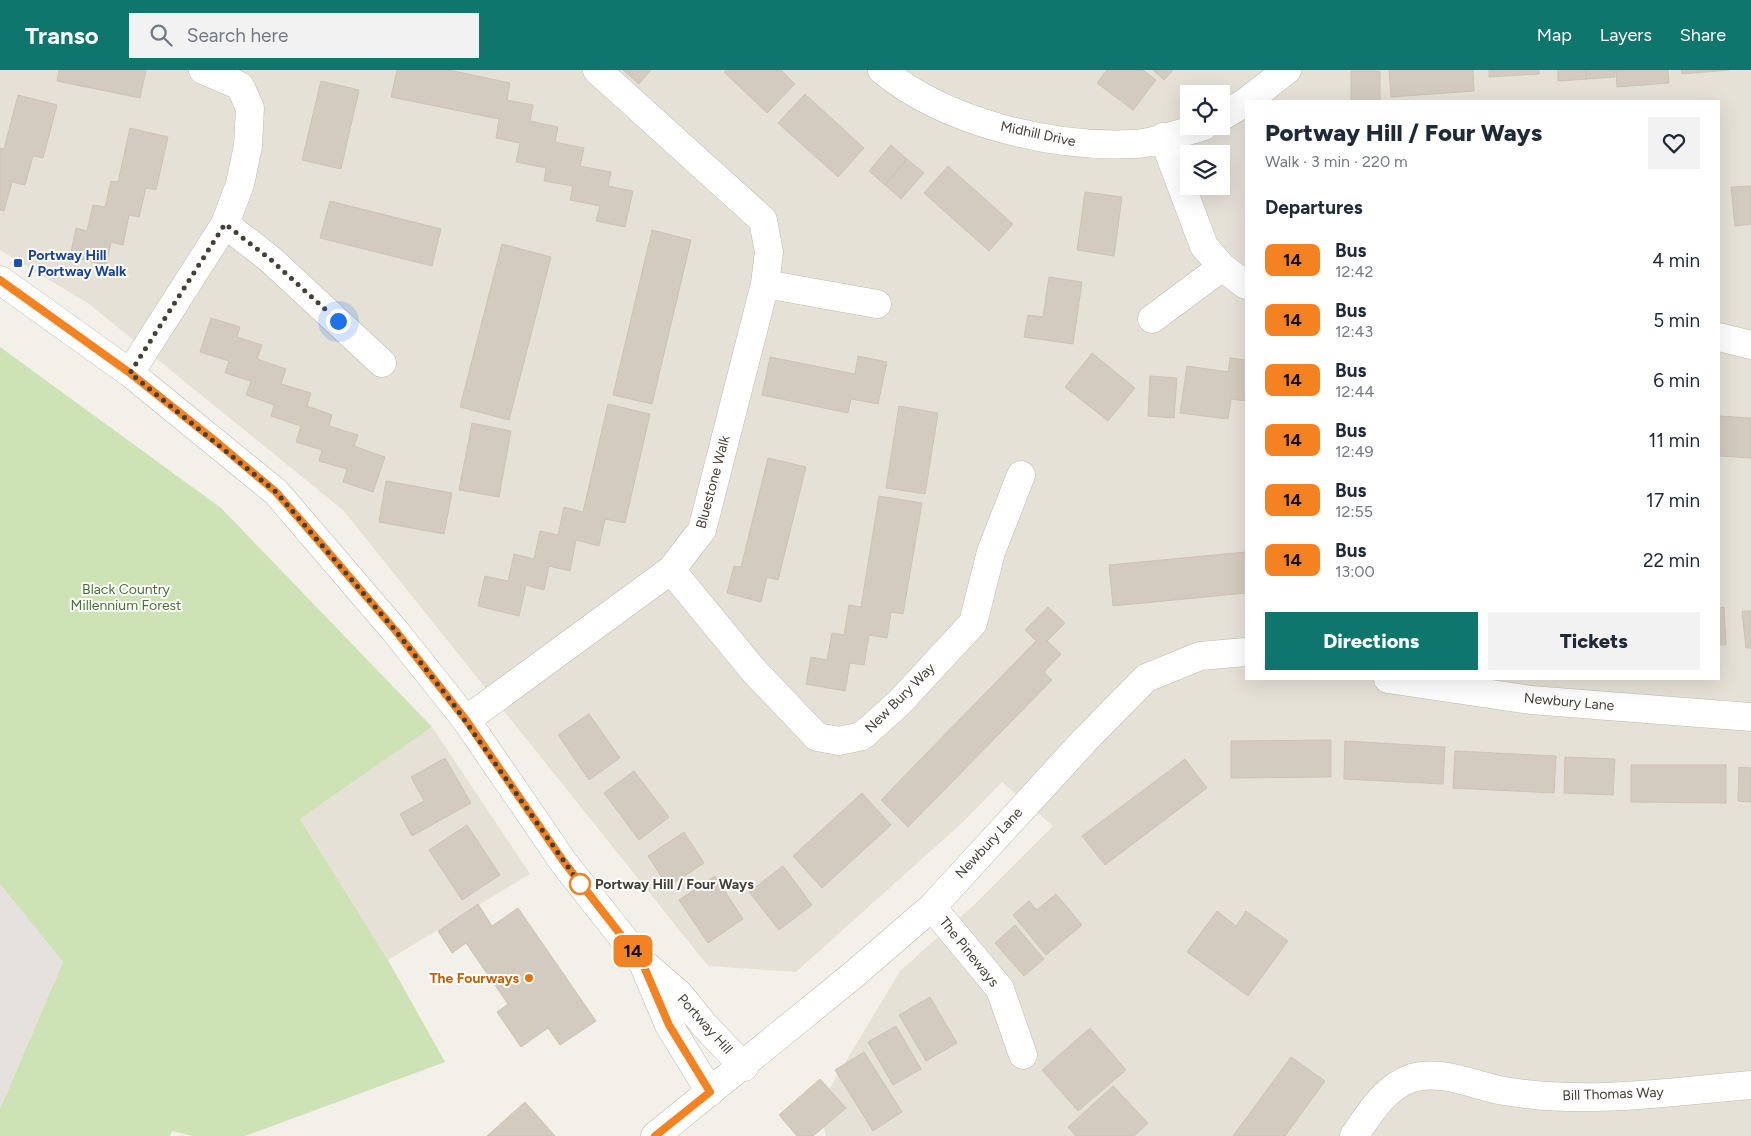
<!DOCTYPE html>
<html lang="en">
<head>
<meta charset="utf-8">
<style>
  :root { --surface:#fff; --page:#f2f2f3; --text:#1f2937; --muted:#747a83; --accent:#0f766e }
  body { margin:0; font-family:Figtree,sans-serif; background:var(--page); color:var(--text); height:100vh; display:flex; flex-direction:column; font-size:19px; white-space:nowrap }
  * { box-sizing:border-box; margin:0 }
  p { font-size:16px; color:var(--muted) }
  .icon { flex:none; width:28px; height:28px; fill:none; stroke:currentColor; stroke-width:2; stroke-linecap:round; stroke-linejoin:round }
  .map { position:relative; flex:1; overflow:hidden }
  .sheet { position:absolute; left:1245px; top:30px; width:475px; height:580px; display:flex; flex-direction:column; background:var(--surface); border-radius:0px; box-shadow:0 5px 20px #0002 }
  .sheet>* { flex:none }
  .badge { padding:0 10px; border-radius:8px; font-size:18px; line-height:32px }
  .fabs { position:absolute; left:1180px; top:15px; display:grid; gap:10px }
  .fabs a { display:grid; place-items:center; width:50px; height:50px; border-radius:0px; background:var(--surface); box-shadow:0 5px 20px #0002; font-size:25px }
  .you { position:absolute; width:25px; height:25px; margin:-12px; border:4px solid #fff; border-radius:50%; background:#1a73e8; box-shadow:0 0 0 8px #1a73e833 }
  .map>.badge { position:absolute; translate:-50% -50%; box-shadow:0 0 0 2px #fff }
  h2 { padding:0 20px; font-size:19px; line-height:45px }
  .round { display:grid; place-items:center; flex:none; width:52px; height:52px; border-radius:0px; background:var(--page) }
  .headline { display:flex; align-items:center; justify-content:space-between; height:85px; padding:0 20px }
  h1 { font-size:24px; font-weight:800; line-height:38px }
  .cta { display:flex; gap:10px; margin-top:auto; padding:10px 20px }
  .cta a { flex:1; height:58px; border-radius:0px; background:var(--accent); color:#fff; font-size:20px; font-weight:800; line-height:58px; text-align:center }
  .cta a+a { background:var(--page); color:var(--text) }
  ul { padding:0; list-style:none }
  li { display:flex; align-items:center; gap:15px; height:60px; padding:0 20px }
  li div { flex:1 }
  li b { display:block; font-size:19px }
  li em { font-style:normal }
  li .badge { min-width:55px; font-weight:700; text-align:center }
  header { display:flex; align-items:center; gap:30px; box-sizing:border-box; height:70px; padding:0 25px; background:var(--accent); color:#fff }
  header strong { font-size:24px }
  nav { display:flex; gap:28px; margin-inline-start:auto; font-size:18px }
  .search { width:350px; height:45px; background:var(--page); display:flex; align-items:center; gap:12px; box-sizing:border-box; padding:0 18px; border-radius:0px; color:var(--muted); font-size:19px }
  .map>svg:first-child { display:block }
  .residential { fill:#e6e1d7; fill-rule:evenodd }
  .industrial { fill:#e5e1dd }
  .green { fill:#cde3b5 }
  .building { fill:#d3cbbf; stroke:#cdc3b2 }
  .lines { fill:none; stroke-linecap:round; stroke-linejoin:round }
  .minor-casing { stroke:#c0baae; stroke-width:29 }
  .minor { stroke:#fff; stroke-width:28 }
  .line-casing { stroke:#fff; stroke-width:11 }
  .line { stroke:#f58220; stroke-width:8 }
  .walk { stroke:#454037; stroke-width:5; stroke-dasharray:0 9 }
  .transit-dot { fill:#1a4fb4; stroke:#fff; stroke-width:2 }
  .stop-dot { fill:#fff; stroke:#f58220; stroke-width:2.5 }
  .food-dot { fill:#e8710a; stroke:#fff; stroke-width:2 }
  .labels { text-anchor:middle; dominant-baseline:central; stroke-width:4; stroke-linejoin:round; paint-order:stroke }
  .street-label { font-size:14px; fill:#454037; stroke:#fff }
  .transit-label { font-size:14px; font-weight:bold; fill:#164399; stroke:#fff; text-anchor:start }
  .park-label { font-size:14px; fill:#477230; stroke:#fff }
  .stop-label { font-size:14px; font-weight:bold; fill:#454037; stroke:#fff; text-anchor:start }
  .food-label { font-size:14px; font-weight:bold; fill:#c56008; stroke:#fff; text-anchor:end }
</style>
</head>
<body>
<header>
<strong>Transo</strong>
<div class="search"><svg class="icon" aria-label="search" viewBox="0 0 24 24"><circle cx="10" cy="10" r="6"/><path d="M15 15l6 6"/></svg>Search here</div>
<nav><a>Map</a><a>Layers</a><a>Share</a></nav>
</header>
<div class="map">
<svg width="1751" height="1066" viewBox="0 0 1751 1066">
  <rect width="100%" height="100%" fill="#f2f0e8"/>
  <path class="residential" d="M0,0H1751V1066H826L818,1038L900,901L976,833L1053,756L1002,712L963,752L796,902L708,896L343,440L89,234L0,180ZM1189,24H1221V56H1189ZM1246,31H1719V609H1246ZM1189,84H1221V116H1189Z
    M432,657L530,804L388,890L300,749Z"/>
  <path class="industrial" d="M0,814L63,892L0,1039Z"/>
  <path class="green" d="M0,277L221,438L432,657L300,749L388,890L445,992L245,1066H193L172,1061L170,1066H0V1039L63,892L0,814Z"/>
  <path class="building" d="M59,0H146L140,28L57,11Z
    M397,0H449L510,13L507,30L533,35L530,51L558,57L555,72L584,78L580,96L611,102L608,116L633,121L625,157L596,151L600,136L570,130L573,116L544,111L546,98L516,92L520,73L496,68L499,49L391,27Z
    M623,0H651L639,14Z
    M727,0H781L795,14L767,43L724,2Z
    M1107,0H1143L1156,10L1133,40L1097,13Z
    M1153,0H1173L1164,10Z
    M1389,0H1473L1474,21L1391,27Z
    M1489,0H1539V4L1489,7Z
    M1558,0H1586L1587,9L1558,11Z
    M1586,0H1615V7L1587,9Z
    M1616,0H1668L1669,13L1617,17Z
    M1681,0H1729L1682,4Z
    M1351,1H1380V31H1351Z
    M321,11L359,20L341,99L302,90Z
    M805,24L864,78L838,107L778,53Z
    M18,25L57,35L43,88L33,86L25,115L12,112L4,141L0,140V78L4,79Z
    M130,58L168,67L156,120L146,118L139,147L129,145L123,175L111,172L106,195L70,187L76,158L87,161L93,135L105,137L111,111L118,112Z
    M891,75L907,89L885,115L869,101Z
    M907,89L924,103L901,129L885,115Z
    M948,96L1013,154L989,181L924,123Z
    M1751,116V154L1735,156L1731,117Z
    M1085,122L1122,127L1114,186L1077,180Z
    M330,131L441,159L432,196L320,168Z
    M652,160L691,170L652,334L613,325Z
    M502,174L551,187L509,350L460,337Z
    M1049,207L1082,212L1073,274L1024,267L1028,245L1043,247Z
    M211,248L240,257L237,267L262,275L257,289L286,299L281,314L311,323L307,336L332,345L329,356L358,365L354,376L385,387L373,422L343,412L347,399L319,391L322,380L296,372L301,356L271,346L274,335L246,325L251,311L225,303L229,291L200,282Z
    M1092,283L1135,318L1108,351L1065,317Z
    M858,286L887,292L878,334L851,329L848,343L762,325L770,287L855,304Z
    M1230,288L1246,290V331L1231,329L1228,349L1180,343L1187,296L1228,302Z
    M1150,306L1177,308L1174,348L1148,346Z
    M608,334L650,344L625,453L605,449L599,476L576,470L570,501L549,496L544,520L526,515L519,546L478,536L485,506L508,511L514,484L534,489L540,461L558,465L564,437L583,442Z
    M899,336L938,343L925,424L886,418Z
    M1719,346L1751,348V388L1719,386Z
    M472,353L511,361L499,427L459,420Z
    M768,388L806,397L778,510L767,507L761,532L727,523L734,496L741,497Z
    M386,411L452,423L444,464L379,452Z
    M879,426L922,433L903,544L891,542L887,568L869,565L864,595L850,593L845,621L806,614L811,587L827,590L832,563L844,565L849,535L861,537Z
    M1246,482V523L1113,536L1109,495Z
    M1048,537L1065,553L1047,571L1061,584L1044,602L1052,610L908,757L881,730L1036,571L1025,560Z
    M1724,537L1726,575H1719V538Z
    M1742,541H1751V578H1746Z
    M589,644L620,688L589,710L558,665Z
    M1331,670V707L1231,708V671Z
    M1345,671L1445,677L1443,714L1344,709Z
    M1455,681L1556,686L1554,723L1453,718Z
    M1565,687L1615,689L1613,725L1564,723Z
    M445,688L471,733L412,766L400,744L424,731L411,707Z
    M1185,689L1207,718L1105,795L1082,766Z
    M1631,695H1726V733L1631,732Z
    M1739,697L1751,698V732L1738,731Z
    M634,701L669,747L639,770L604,723Z
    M862,723L891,755L822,818L793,786Z
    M467,755L500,805L462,830L429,780Z
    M684,762L704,793L668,817L648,786Z
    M783,796L812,835L779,860L749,822Z
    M715,806L743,849L708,873L679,830Z
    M1056,824L1082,855L1046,885L1013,845L1029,831L1037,840Z
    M478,834L492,856L518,838L596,951L560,975L548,958L521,977L497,942L508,934L466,873L452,883L438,861Z
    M1217,841L1236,856L1246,841L1288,871L1248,926L1187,882Z
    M1015,855L1044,889L1024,906L995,873Z
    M930,927L957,973L926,991L899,945Z
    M896,956L921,999L893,1015L868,972Z
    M1090,958L1126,1000L1078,1041L1042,1000Z
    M864,982L902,1042L873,1061L835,1000Z
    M1291,987L1325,1011L1285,1066H1233Z
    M820,1009L846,1038L813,1066H797L779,1045Z
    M1113,1016L1148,1053L1134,1066H1076L1068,1057Z
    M525,1032L555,1066H487Z"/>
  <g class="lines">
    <defs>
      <path id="minor" d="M882,0C946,53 1053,78 1134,74C1155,73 1184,62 1204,56
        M1247,31L1287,0
        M1221,47L1246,32
        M1163,67L1204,176L1222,197L1246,215
        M225,154L270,189L382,293
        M0,210L130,303L276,422L395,561L466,650L564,793L642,892L679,924L705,956L744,997
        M765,214L877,234
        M1152,249L1222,197
        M1719,267L1751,275
        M130,303L225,154L240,114L248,76L250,38L240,16L203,0
        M671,500L755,602L817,667L839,671L862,666L899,633L973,553L991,482L1021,405
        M1388,609L1531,630L1751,647
        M466,650L671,500L702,460L765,214L769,182L763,150L597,0
        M932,837L1000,919L1023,985
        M645,898L669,955L710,1022
        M655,1066L852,906L932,837L1085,670L1146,608L1200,586L1246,582
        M1354,1066C1369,1044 1385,1017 1412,1008C1442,999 1475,1016 1504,1021C1586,1035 1669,1022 1751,1015"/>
    </defs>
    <use href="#minor" class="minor-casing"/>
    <use href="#minor" class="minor"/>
  </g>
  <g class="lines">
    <defs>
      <path id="line" d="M0,210L130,303L219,374L276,422L323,476L395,560L466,650L564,792L642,892L669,955L710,1022L655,1066"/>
    </defs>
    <use href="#line" class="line-casing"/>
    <use href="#line" class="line"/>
    <path class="walk" d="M338,251L270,189L225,154L130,303L276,422L395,560L454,635L580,814"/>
  </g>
  <rect class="transit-dot" x="13" y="188" width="10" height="10" rx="2.5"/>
  <circle class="stop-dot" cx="580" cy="814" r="10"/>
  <circle class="food-dot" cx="529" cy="908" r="5"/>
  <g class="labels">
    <g class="street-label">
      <text transform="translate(1038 64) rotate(12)">Midhill Drive</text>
      <text transform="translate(713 412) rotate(-75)">Bluestone Walk</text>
      <text transform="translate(900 628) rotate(-45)">New Bury Way</text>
      <text transform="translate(1569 632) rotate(5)">Newbury Lane</text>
      <text transform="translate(989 773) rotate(-47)">Newbury Lane</text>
      <text transform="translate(969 882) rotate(51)">The Pineways</text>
      <text transform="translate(705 954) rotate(48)">Portway Hill</text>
      <text transform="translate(1613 1024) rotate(-2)">Bill Thomas Way</text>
    </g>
    <g class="transit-label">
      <text x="28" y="185">Portway Hill<tspan x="28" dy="16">/ Portway Walk</tspan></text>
    </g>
    <g class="park-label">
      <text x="126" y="519">Black Country<tspan x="126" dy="16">Millennium Forest</tspan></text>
    </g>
    <g class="stop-label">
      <text x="595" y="814">Portway Hill / Four Ways</text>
    </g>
    <g class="food-label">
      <text x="519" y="908">The Fourways</text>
    </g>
  </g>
</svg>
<div class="fabs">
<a><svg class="icon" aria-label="locate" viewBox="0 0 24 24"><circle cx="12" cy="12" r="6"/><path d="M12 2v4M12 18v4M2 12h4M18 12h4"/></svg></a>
<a><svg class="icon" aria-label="layers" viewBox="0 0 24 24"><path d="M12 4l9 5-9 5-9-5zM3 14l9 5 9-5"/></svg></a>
</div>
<div class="you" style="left:338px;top:251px"></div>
<b class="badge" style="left:633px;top:881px;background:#f58220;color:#111">14</b>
<section class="sheet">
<div class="headline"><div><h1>Portway Hill / Four Ways</h1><p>Walk · 3 min · 220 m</p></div><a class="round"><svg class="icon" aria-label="heart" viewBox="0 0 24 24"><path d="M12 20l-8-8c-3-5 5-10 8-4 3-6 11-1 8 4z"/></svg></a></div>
<h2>Departures</h2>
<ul>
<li><span class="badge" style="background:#f58220;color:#111">14</span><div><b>Bus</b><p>12:42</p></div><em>4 min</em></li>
<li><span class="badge" style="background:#f58220;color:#111">14</span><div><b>Bus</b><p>12:43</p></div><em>5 min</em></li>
<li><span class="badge" style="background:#f58220;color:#111">14</span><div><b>Bus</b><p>12:44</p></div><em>6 min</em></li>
<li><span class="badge" style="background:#f58220;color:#111">14</span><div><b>Bus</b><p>12:49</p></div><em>11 min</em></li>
<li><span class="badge" style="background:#f58220;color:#111">14</span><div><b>Bus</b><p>12:55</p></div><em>17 min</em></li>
<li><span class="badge" style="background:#f58220;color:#111">14</span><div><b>Bus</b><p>13:00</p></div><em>22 min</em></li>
</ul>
<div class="cta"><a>Directions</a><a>Tickets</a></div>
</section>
</div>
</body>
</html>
